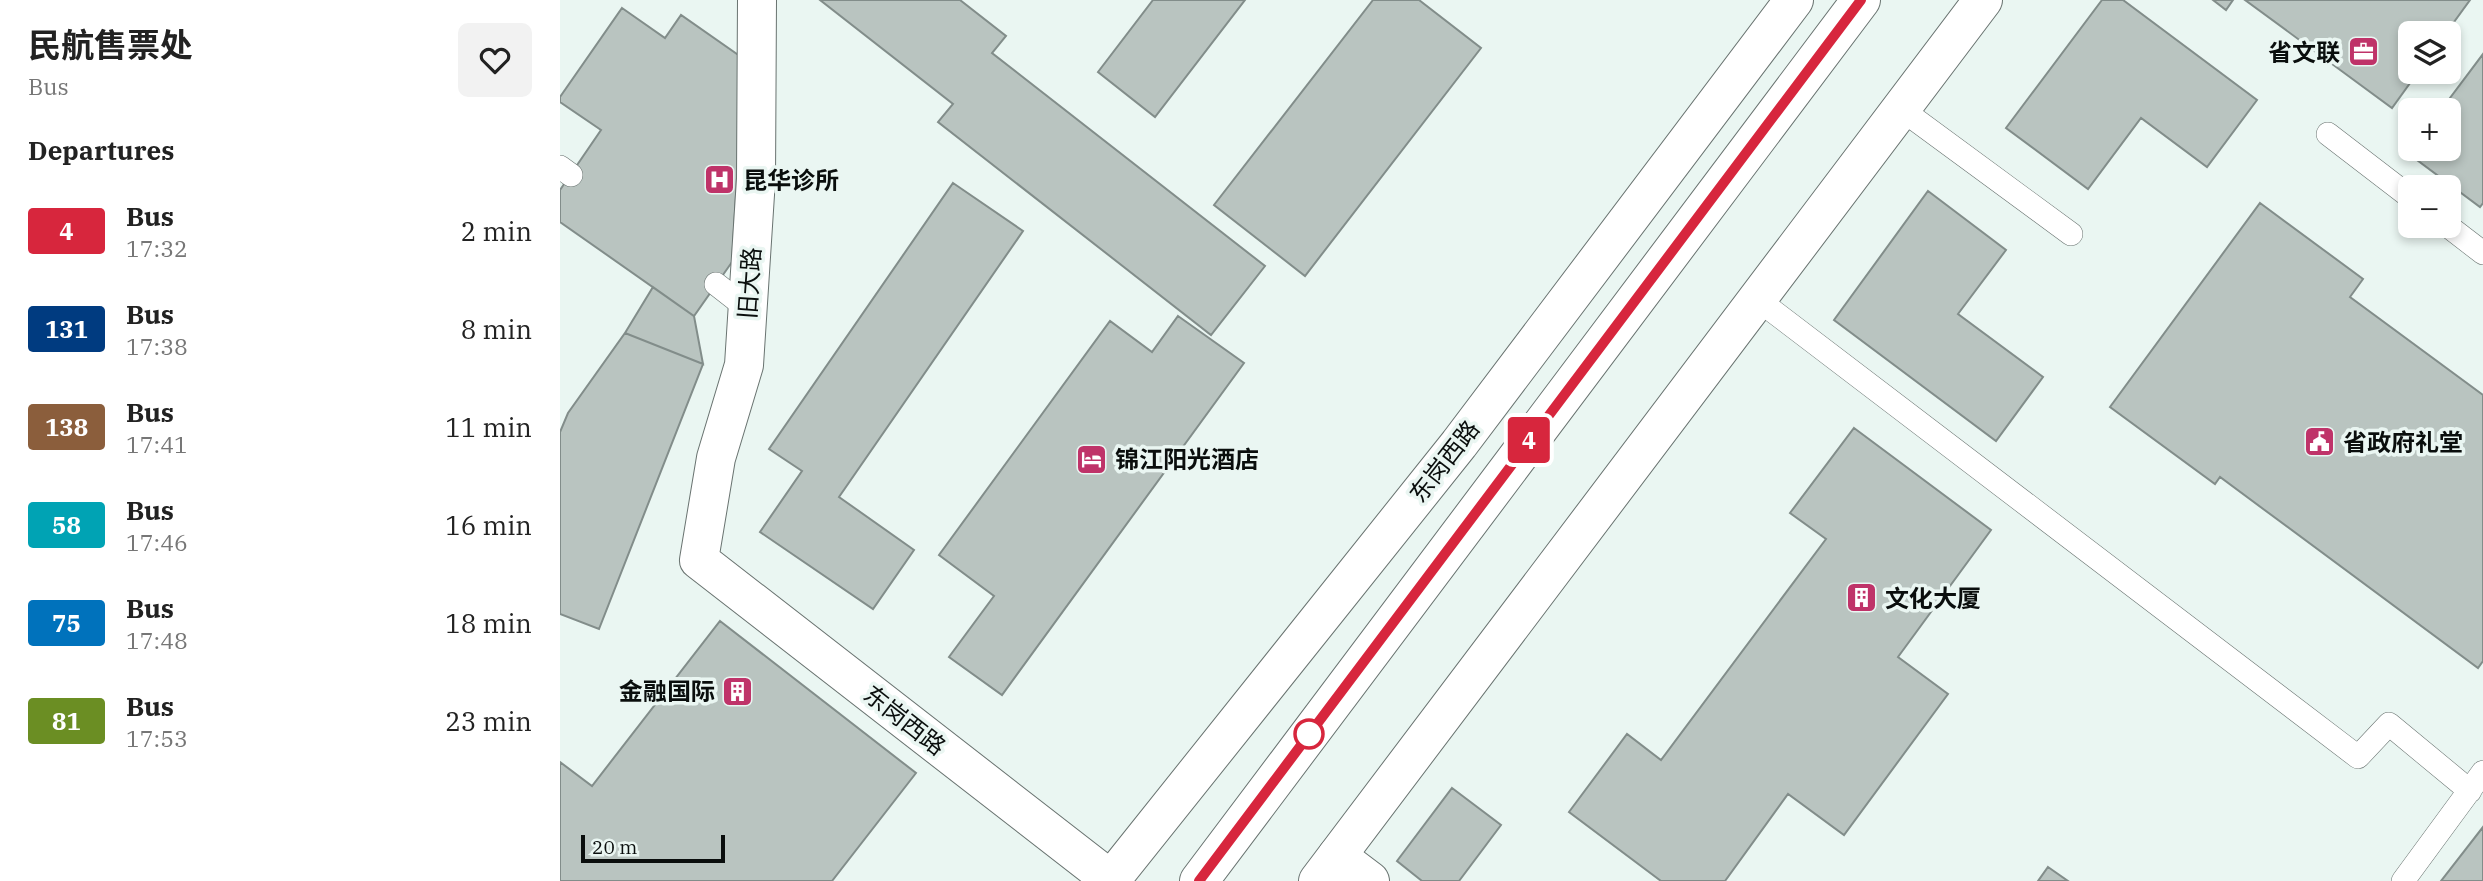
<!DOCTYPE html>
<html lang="en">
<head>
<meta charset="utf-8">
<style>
  :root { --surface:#fff; --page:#f2f2f2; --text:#222; --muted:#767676 }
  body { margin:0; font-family:"IBM Plex Serif","Noto Sans SC",serif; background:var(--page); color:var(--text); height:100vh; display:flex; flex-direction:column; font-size:26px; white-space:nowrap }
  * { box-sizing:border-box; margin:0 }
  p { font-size:23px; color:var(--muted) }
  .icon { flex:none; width:38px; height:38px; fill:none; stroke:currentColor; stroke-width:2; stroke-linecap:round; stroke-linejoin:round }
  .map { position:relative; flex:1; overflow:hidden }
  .sheet { display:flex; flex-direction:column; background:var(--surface); width:560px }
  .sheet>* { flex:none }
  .badge { padding:0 14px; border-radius:5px; font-size:24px; line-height:46px }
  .controls { position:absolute; left:1838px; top:21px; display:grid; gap:14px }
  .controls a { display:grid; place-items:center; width:63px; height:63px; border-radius:10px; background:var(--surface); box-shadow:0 4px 10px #0003; font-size:35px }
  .scale { position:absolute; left:21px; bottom:18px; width:144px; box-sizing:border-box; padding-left:7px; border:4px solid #0a0e0d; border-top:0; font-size:19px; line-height:24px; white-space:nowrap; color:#0a0e0d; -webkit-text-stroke:5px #eaf6f2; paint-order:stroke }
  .map>.badge { position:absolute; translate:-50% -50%; box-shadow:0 0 0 4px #fff }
  h2 { padding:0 28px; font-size:26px; line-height:63px }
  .round { display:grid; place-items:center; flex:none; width:74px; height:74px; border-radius:10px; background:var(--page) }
  .headline { display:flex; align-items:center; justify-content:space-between; height:119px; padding:0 28px }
  h1 { font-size:33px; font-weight:700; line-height:52px }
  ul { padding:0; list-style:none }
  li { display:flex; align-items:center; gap:21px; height:98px; padding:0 28px }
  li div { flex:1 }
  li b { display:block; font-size:26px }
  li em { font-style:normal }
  li .badge { min-width:77px; font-weight:700; text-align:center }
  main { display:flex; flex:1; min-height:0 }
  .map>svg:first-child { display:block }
  .building { fill:#b9c4c0; stroke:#828d8a; stroke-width:2 }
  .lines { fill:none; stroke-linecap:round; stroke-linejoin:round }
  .service-casing { stroke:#697370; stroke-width:24 }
  .minor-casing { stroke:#697370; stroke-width:40 }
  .tertiary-casing { stroke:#697370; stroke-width:40 }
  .primary-casing { stroke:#697370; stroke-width:40 }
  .service { stroke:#fff; stroke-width:23 }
  .minor { stroke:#fff; stroke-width:38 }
  .tertiary { stroke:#fff; stroke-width:38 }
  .primary { stroke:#fff; stroke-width:38 }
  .line-casing { stroke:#fff; stroke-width:16 }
  .line { stroke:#d7263d; stroke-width:10 }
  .stop-dot { fill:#fff; stroke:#d7263d; stroke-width:3.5 }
  .labels { text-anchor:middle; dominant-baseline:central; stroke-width:7; stroke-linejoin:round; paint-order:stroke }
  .poi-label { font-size:24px; font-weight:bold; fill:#0a0e0d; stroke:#eaf6f2; text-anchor:start }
  .street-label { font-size:24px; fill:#0a0e0d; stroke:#eaf6f2 }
</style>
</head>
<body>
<main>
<section class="sheet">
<div class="headline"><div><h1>民航售票处</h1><p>Bus</p></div><a class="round"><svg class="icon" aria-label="heart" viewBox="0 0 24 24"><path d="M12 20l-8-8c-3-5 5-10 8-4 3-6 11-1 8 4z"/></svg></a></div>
<h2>Departures</h2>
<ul>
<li><span class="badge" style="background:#d7263d;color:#fff">4</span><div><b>Bus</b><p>17:32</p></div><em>2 min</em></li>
<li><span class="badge" style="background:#003b80;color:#fff">131</span><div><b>Bus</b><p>17:38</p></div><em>8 min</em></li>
<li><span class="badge" style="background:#8b5e3c;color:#fff">138</span><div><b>Bus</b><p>17:41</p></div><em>11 min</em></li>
<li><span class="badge" style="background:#00a3b4;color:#fff">58</span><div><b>Bus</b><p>17:46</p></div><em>16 min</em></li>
<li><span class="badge" style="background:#0072bc;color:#fff">75</span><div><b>Bus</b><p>17:48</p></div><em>18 min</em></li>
<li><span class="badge" style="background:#6b8e23;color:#fff">81</span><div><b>Bus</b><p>17:53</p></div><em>23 min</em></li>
</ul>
</section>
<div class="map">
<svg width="1923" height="881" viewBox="0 0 1923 881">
  <rect width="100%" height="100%" fill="#eaf6f2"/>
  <path class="building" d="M260,0H400L446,36L432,53L705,266L651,335L378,122L393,104Z
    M593,0H685L595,117L538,72Z
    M813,0H859L921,48L745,276L654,205Z
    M1542,0H1563L1697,100L1647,167L1581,118L1528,189L1446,128Z
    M1653,0H1673L1666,10Z
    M1685,0H1910L1886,33H1850V72H1858L1832,108Z
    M62,8L105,38L121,15L184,59L172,262L134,316L0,222V190L41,130L0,102V97Z
    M1923,54V203L1920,207L1849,154L1853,149H1888V110H1881Z
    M393,183L463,231L279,497L354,550L313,609L200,532L242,471L209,449Z
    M1368,191L1446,250L1398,314L1483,377L1436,441L1274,320Z
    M1700,203L1803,279L1790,297L1923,395V661L1918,668L1660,477L1655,484L1550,407Z
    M93,287L134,316L143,364L65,333Z
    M618,316L684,363L442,695L389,657L434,596L379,555L550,321L592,352Z
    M65,333L143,364L39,629L0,614V432L8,413Z
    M1294,428L1431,530L1338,657L1388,694L1284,835L1228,794L1165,881H1101L1009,812L1067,734L1101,760L1266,539L1230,513Z
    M160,621L356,773L272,881H0V762L32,786Z
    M892,788L941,825L899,881H862L837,861Z
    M1923,827V881H1881Z
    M1488,867L1508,881H1478Z"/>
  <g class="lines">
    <defs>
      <path id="service" d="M1341,109L1511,234
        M1768,134L1850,197
        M0,167L11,175
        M1888,226L1923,253
        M156,284L188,309
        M1197,299L1798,757L1829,724L1910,791
        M1843,881L1923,772"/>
      <path id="minor" d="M197,0L196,179L184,365L156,458L139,560L551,880
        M777,856L810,881"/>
      <path id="tertiary" d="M758,881L1423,0"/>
      <path id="primary" d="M550,881L899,444L1234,0
        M639,881L1301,0"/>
    </defs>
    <use href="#service" class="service-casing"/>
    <use href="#minor" class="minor-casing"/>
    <use href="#tertiary" class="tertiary-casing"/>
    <use href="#primary" class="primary-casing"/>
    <use href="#service" class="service"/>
    <use href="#minor" class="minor"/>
    <use href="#tertiary" class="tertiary"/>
    <use href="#primary" class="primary"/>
  </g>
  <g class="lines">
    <defs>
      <path id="line" d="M639,881L1301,0"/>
    </defs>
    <use href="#line" class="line-casing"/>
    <use href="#line" class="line"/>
  </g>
  <defs>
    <symbol id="office-square" viewBox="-11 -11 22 22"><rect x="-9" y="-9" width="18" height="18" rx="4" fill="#bf3369" stroke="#eaf6f2"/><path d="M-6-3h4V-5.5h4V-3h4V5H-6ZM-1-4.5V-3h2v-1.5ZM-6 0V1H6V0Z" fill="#fff"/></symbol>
    <symbol id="hospital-square" viewBox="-11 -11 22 22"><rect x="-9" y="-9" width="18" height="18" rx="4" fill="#bf3369" stroke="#eaf6f2"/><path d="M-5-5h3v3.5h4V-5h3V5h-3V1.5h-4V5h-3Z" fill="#fff"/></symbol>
    <symbol id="civic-square" viewBox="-11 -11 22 22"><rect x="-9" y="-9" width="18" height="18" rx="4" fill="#bf3369" stroke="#eaf6f2"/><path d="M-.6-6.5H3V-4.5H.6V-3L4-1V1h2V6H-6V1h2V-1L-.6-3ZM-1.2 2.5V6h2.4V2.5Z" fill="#fff"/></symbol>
    <symbol id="hotel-square" viewBox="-11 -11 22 22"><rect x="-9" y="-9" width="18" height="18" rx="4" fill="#bf3369" stroke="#eaf6f2"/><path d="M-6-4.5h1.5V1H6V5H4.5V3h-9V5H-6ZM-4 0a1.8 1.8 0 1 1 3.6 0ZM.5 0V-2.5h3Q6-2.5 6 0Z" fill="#fff"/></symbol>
    <symbol id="building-square" viewBox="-11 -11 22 22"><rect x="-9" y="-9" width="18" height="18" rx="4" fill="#bf3369" stroke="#eaf6f2"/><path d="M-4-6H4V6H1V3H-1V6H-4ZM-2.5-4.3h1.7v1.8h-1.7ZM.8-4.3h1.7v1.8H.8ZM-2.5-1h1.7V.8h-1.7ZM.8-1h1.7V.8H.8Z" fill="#fff"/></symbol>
  </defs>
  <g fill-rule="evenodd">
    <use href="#office-square" x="1786" y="34" width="35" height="35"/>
    <use href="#hospital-square" x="142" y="162" width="35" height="35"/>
    <use href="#civic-square" x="1742" y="424" width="35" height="35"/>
    <use href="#hotel-square" x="514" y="442" width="35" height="35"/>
    <use href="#building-square" x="1284" y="580" width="35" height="35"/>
    <use href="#building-square" x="160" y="674" width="35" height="35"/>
  </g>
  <circle class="stop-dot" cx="749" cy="734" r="14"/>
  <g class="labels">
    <g class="poi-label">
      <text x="1780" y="52" text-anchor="end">省文联</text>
      <text x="183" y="180">昆华诊所</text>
      <text x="1783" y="442">省政府礼堂</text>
      <text x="555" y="459">锦江阳光酒店</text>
      <text x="1325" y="598">文化大厦</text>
      <text x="155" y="691" text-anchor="end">金融国际</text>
    </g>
    <g class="street-label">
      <text transform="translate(189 283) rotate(-86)">旧大路</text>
      <text transform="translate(884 461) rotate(-52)">东岗西路</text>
      <text transform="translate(345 720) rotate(38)">东岗西路</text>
    </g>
  </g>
</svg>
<div class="controls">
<a><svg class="icon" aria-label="layers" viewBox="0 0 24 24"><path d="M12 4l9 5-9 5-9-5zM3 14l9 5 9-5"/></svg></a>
<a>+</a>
<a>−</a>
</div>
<div class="scale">20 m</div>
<b class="badge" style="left:969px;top:440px;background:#d7263d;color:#fff">4</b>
</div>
</main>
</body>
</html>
